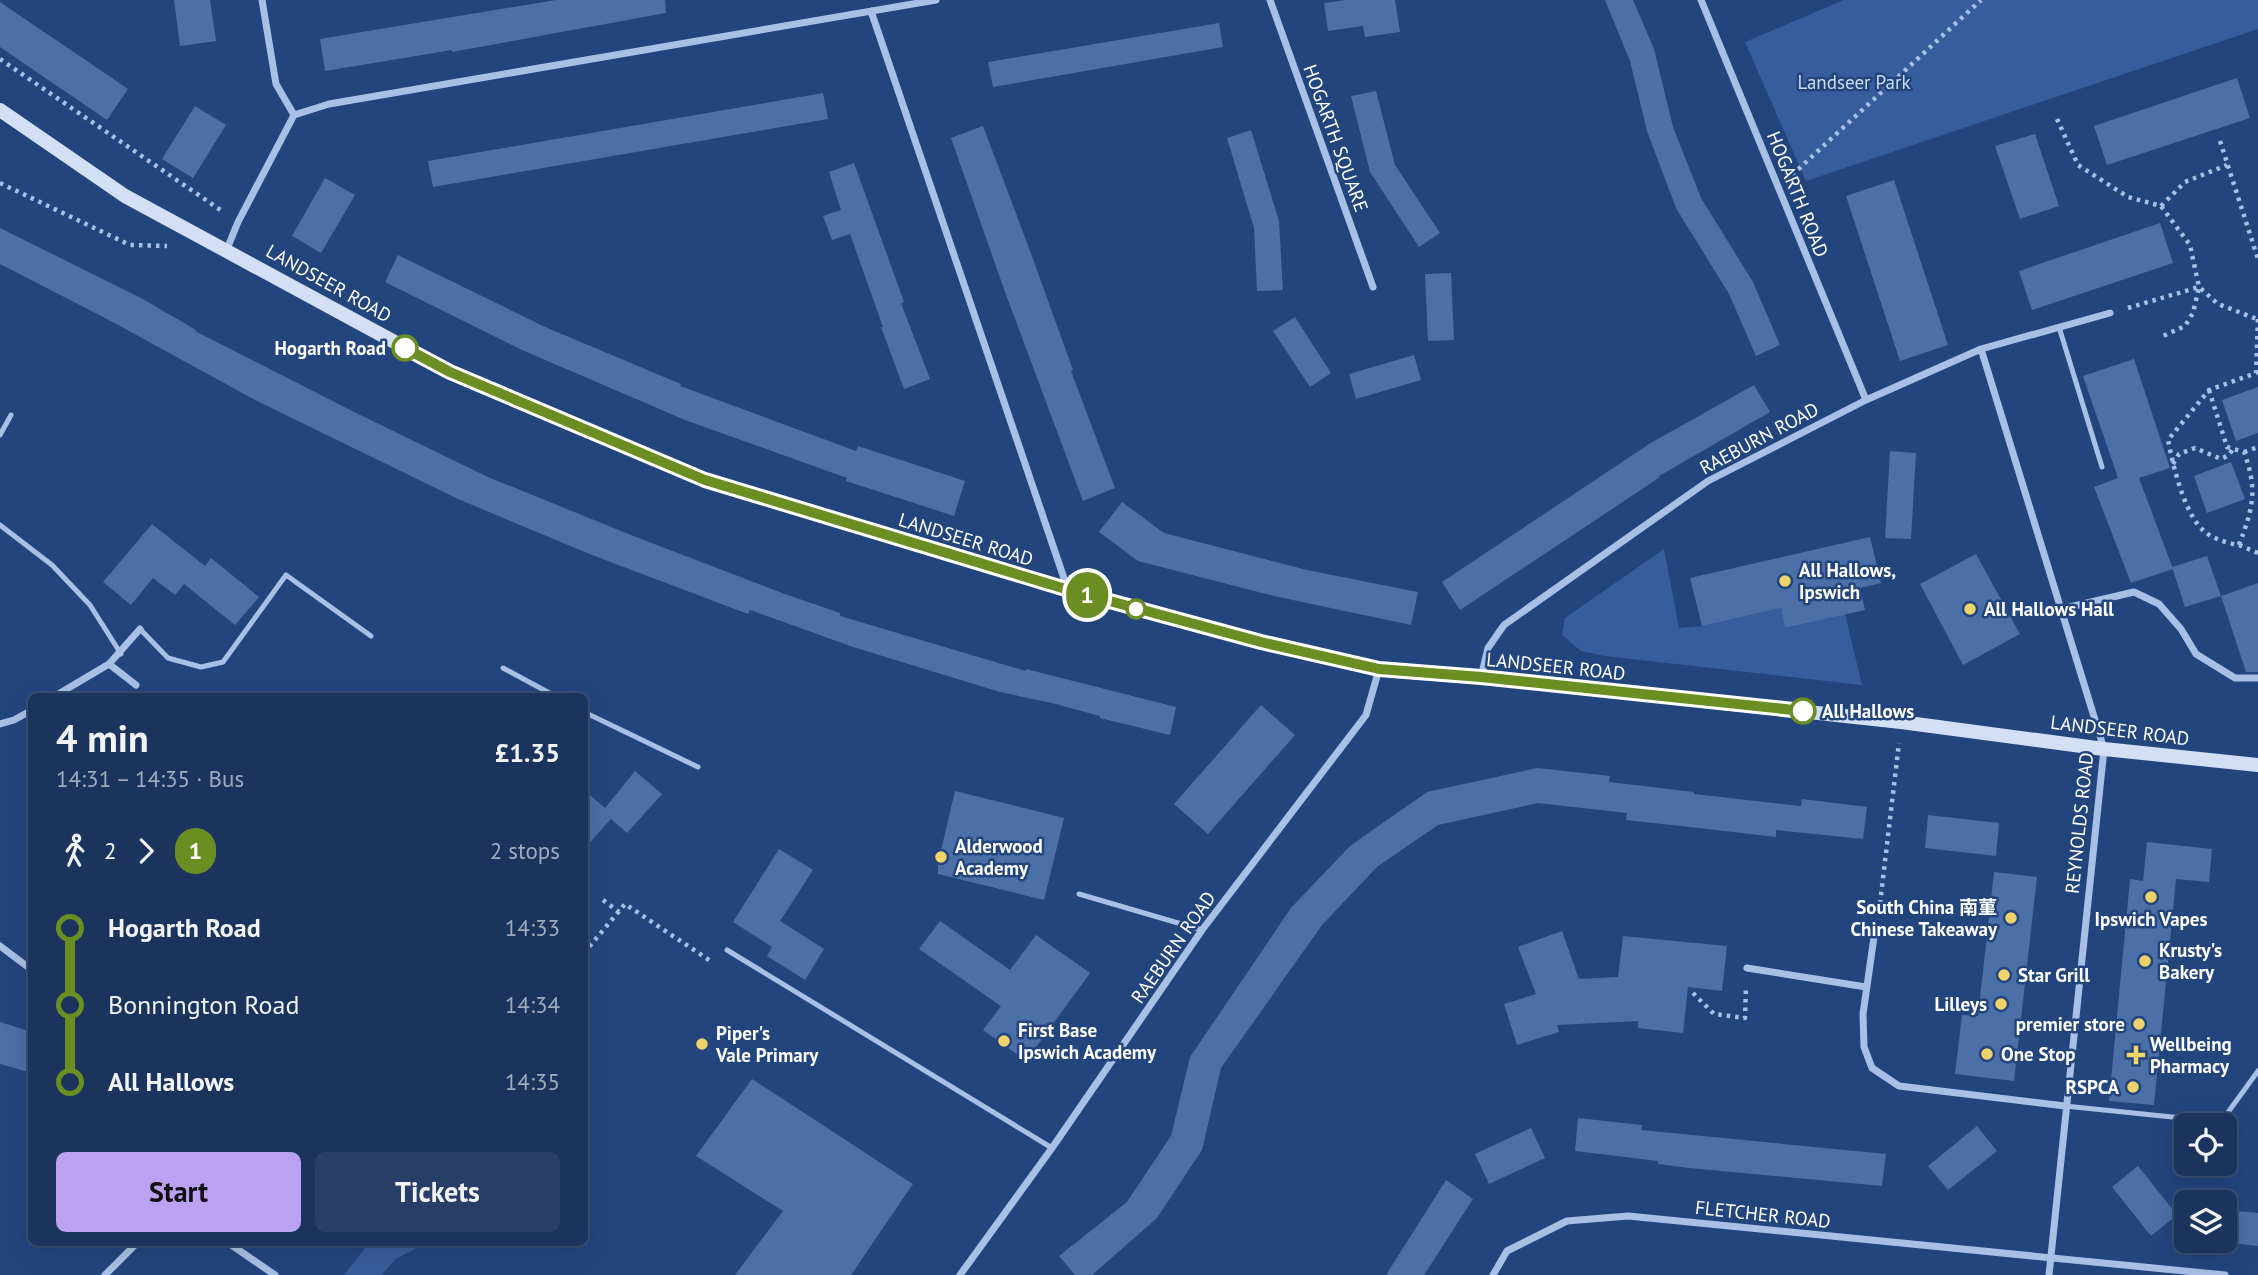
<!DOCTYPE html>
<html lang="en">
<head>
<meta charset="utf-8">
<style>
  :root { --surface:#1a345e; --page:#273f67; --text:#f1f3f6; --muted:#9faabc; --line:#384f73; --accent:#bca0f2 }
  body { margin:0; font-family:"PT Sans","Noto Sans SC",sans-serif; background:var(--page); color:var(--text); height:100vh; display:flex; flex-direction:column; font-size:26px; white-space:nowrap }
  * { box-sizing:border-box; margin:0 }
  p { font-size:23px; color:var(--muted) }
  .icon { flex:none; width:38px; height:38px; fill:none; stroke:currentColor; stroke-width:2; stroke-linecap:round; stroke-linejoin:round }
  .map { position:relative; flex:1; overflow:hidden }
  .sheet { position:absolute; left:28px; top:693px; width:560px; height:553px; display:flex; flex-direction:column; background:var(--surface); border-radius:10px; box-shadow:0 7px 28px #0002,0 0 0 2px var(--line) }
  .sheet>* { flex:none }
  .badge { padding:0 14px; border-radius:23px; font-size:24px; line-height:46px }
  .tools { position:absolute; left:2174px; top:1113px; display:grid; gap:14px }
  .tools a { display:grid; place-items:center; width:63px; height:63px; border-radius:10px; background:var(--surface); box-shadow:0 7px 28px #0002,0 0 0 2px var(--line); font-size:35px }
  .map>.badge { position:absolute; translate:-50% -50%; box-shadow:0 0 0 4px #fff }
  .legs { display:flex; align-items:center; gap:10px; height:77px; padding:0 28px; font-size:23px }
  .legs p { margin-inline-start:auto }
  .headline { display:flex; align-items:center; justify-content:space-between; height:119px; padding:0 28px }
  h1 { font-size:38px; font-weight:700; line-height:52px }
  .action { display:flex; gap:14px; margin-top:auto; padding:14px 28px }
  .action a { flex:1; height:80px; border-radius:10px; background:var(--accent); color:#111; font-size:28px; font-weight:700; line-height:80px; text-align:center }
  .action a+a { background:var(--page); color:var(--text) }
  ul { padding:0 28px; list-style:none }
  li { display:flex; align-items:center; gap:24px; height:77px; font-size:26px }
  li i { display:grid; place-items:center; width:10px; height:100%; margin:0 9px; background:currentColor }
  li i::after { content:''; width:18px; height:18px; margin:-9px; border:5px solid; border-radius:50%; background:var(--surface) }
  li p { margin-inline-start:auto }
  li:first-child i { background:linear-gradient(#0000 50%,currentColor 0) }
  li:last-child i { background:linear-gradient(currentColor 50%,#0000 0) }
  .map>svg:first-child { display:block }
  .green { fill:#375e9c }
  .building { fill:#4b6fa7 }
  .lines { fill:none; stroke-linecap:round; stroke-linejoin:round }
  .path { stroke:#a8c0e6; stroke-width:4.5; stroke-dasharray:3.5 5; stroke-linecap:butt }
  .lane { stroke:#a8c0e6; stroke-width:5 }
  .street { stroke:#a8c0e6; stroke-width:7 }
  .secondary { stroke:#d2dff5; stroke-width:14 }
  .line-1-casing { stroke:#fff; stroke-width:16 }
  .line-1 { stroke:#6b8e23; stroke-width:10 }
  .stop-1-dot { fill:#fff; stroke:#6b8e23; stroke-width:3.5 }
  .poi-dot { fill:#f1d36b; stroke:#23457e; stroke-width:2.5 }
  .labels { text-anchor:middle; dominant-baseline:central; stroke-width:5; stroke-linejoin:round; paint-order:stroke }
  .park-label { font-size:19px; fill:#ccdcf5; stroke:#23457e }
  .street-label { font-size:19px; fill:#fff; stroke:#23457e }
  .stop-label { font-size:19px; font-weight:bold; fill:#fff; stroke:#23457e; text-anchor:end }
  .poi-label { font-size:19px; font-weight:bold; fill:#fff; stroke:#23457e; text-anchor:start }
</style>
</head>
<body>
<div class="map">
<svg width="2258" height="1275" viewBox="0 0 2258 1275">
  <rect width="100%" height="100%" fill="#23457e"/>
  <path class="green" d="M1844,0H2258V29L1806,181L1745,42Z
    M1664,549L1679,628L1702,626L1781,608L1786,628L1845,614L1862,685L1605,656L1581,651L1562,635L1565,618Z
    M369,1243V1242L426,1243L396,1259L381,1275H344Z"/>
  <path class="building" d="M174,0H210L216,41L180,46Z
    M556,0H665L666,13L452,52V50L325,71L320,39Z
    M1346,0H1395L1400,32L1365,37L1363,26L1328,31L1324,3Z
    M1605,0H1633L1654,49L1673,127L1701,198L1753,282L1780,345L1756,356L1729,294L1676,208L1647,131L1630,61Z
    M0,2L128,89L107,120L0,47Z
    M1219,23L1223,47L993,87L988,62Z
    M2237,78L2250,118L2107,165L2094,126Z
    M1376,91L1395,165L1440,233L1419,247L1370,172L1351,96Z
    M823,93L828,119L433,187L428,161Z
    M195,106L226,125L193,178L162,159Z
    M983,126L1029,248L1073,370L1071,371L1115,488L1083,501L1005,292L951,138Z
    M1251,130L1279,221L1283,290L1257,291L1254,228L1227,138Z
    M2035,134L2059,206L2020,219L1995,146Z
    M854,163L904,302L901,303L930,379L904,389L881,327H883L850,234L832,240L823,216L841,210L829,172Z
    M325,178L355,195L321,253L292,236Z
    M1894,180L1948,345L1900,361L1846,196Z
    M2160,223L2173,263L2032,310L2019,271Z
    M0,228L141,298L196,330L195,331L354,412L488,477L636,537L782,593L840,613V616L1026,671V669L1176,707L1170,735L1100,718V716L1052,703L1000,692L853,647L750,610L748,614L592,555L458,499L257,401L109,320L0,264Z
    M398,255L545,327L681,384L680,386L856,451L858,446L965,481L954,516L846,481L847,478L685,420L522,350L385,282Z
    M1451,273L1454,340L1428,341L1425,274Z
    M1295,317L1331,373L1310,387L1273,331Z
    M1414,355L1421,380L1356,399L1349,374Z
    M2134,359L2170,468L2139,478L2173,569L2131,583L2094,487L2118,478L2083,376Z
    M1754,385L1770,412L1659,476L1660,477L1460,610L1442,582L1649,444Z
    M2258,387V433L2236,441L2222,400Z
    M1890,451L1916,453L1911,539L1885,538Z
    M2231,462L2245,499L2207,513L2194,476Z
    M1122,502L1164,533L1307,570L1418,592L1411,625L1274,596L1138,561L1099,532Z
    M152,524L205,566L211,558L259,597L235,625L184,584L175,595L153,578L131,605L103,582Z
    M1870,537L1881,583L1860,588L1865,610L1785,628L1781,608L1702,626L1690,578Z
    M1976,554L2020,634L1963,665L1920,584Z
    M2207,556L2221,596L2185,607L2172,567Z
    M2258,583V672H2246L2221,596Z
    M1261,705L1295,735L1208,834L1174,804Z
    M1537,768L1610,776L1609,782L1694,792V794L1801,806L1802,799L1867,807L1863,839L1776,830V837L1690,827L1626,820L1627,813L1538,803L1438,825L1377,867L1322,925L1221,1068L1202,1150L1157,1218L1092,1275H1075L1059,1256L1127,1202L1171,1136L1190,1057L1291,908L1350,846L1427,792Z
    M635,771L662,794L627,833L611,819L584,849V790L605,808Z
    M955,791L1064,818L1044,900L938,874V863Z
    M1928,815L1999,823L1996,856L1925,848Z
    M2147,842L2212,849L2209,882L2176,879L2154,1105L2109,1101L2130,879L2143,881Z
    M779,849L813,870L780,921L824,949L805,980L767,956L772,947L733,922Z
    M1994,872L2037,877L2014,1081L1955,1074L1962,1015L1978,1016Z
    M940,921L1010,970L1036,935L1090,973L1026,1061L983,1030L1001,1006L919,949Z
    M1562,931L1579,979L1618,977L1623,936L1727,946L1722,991L1688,987L1683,1033L1638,1028V1021L1557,1025L1559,1032L1517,1045L1504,1004L1536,994L1518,947Z
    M0,1022L32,1032V1073L0,1064Z
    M752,1079L913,1184L851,1275H735L783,1211L696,1156Z
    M1578,1118L1642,1125L1641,1130L1886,1154L1882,1186L1689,1168L1658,1164V1161L1575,1151Z
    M1977,1126L1997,1151L1948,1190L1928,1166Z
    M1531,1128L1545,1158L1489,1184L1475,1154Z
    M2138,1166L2177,1215L2151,1236L2112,1187Z
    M1446,1180L1473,1199L1424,1275H1386Z
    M2235,1211L2258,1213V1246L2231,1243Z"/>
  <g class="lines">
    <path class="path" d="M0,59L222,211
      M2057,119L2078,165L2128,197L2161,206L2190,245L2199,287L2193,313L2185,326L2163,336
      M2220,141L2258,259
      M1792,175L1981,0
      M0,183L130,245L167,246
      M2161,206L2185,182L2227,165
      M2128,308L2199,287L2218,304L2257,319
      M2209,390L2227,447L2244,452C2258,490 2253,508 2239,545C2227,543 2213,539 2204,531C2184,514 2173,465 2168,440L2209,390L2256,373L2258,318
      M2244,452L2258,447
      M2173,464L2179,454L2195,448L2221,459L2229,455L2233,449
      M2239,545L2258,553
      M603,900L619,912
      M1879,912L1899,743
      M584,953L625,904L712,962
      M1693,993L1714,1014L1745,1018L1746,986"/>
    <path class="lane" d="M2059,327L2102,467
      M0,435L11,415
      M0,525L52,565L90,605L121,654
      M140,629L168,658L201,667L223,662L286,575L371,636
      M503,668L555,696
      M584,712L698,767
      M1079,894L1202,930
      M584,898L587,894
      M727,950L1052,1148
      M2065,1106L2221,1122L2258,1071"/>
    <path class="street" d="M262,0L276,84L294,115
      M1270,0L1373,287
      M1701,0L1866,400
      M871,11L1068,590
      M227,249L238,222L294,115L329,104L936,0
      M1981,349L2104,749L2049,1275
      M2061,609L2134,592L2159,604L2181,629L2196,654L2235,678H2258
      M109,664L136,685
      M1481,677L1488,648L1504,625L1708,481L1866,400L1981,349L2110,313
      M55,696L109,664L140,629
      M0,724L14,720L32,710
      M1875,930L1863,1014L1864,1047L1872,1068L1899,1086L2065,1106
      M0,946L32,970
      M1747,968L1866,987
      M227,1242L275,1275
      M105,1275L138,1242
      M960,1275L1052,1148L1202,930L1366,715L1379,669
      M1493,1275L1507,1251L1567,1221L1628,1216L2225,1275"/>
    <path class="secondary" d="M0,110L125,196L450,372L705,480L1069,590L1261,642L1379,669L1481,677L1901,722L2104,749L2258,765"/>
  </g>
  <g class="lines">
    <defs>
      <path id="line-1" d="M405,348L450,372L705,480L1069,590L1261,642L1379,669L1481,677L1803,711"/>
    </defs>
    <use href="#line-1" class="line-1-casing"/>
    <use href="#line-1" class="line-1"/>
  </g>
  <g class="stop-1-dot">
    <circle cx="405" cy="348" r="12"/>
    <circle cx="1136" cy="609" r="9"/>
    <circle cx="1803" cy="711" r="12"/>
  </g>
  <g class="poi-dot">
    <circle cx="1785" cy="581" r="7"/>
    <circle cx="1970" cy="609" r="7"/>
    <circle cx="941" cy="857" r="7"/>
    <circle cx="2151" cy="897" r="7"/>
    <circle cx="2011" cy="918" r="7"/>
    <circle cx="2145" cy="961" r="7"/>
    <circle cx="2004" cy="975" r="7"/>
    <circle cx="2001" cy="1004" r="7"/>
    <circle cx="2139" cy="1024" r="7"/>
    <circle cx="1004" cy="1041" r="7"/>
    <circle cx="702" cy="1044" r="7"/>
    <circle cx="1987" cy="1054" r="7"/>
    <path d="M2132.5 1044.5h7v7h7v7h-7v7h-7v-7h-7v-7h7z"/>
    <circle cx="2133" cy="1087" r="7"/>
  </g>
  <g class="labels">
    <g class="park-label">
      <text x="1854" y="82">Landseer Park</text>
    </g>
    <g class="street-label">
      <text transform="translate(1336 138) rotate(70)">HOGARTH SQUARE</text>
      <text transform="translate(1798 194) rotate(68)">HOGARTH ROAD</text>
      <text transform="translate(329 283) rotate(29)">LANDSEER ROAD</text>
      <text transform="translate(1759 438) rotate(-28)">RAEBURN ROAD</text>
      <text transform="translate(966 539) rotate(17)">LANDSEER ROAD</text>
      <text transform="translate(1556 666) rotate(6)">LANDSEER ROAD</text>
      <text transform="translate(2120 730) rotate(7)">LANDSEER ROAD</text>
      <text transform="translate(2079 823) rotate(-84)">REYNOLDS ROAD</text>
      <text transform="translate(1173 947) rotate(-55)">RAEBURN ROAD</text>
      <text transform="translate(1763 1214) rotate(6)">FLETCHER ROAD</text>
    </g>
    <g class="stop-label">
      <text x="386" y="348">Hogarth Road</text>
      <text x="1822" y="711" text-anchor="start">All Hallows</text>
    </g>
    <g class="poi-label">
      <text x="1799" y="570">All Hallows,<tspan x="1799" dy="22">Ipswich</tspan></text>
      <text x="1984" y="609">All Hallows Hall</text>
      <text x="955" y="846">Alderwood<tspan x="955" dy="22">Academy</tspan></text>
      <text x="1997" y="907" text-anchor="end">South China 南菫<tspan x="1997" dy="22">Chinese Takeaway</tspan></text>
      <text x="2151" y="919" text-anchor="middle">Ipswich Vapes</text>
      <text x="2159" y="950">Krusty's<tspan x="2159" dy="22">Bakery</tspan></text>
      <text x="2018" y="975">Star Grill</text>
      <text x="1987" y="1004" text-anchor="end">Lilleys</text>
      <text x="2125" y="1024" text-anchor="end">premier store</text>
      <text x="1018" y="1030">First Base<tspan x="1018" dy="22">Ipswich Academy</tspan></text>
      <text x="716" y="1033">Piper's<tspan x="716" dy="22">Vale Primary</tspan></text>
      <text x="2150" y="1044">Wellbeing<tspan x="2150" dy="22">Pharmacy</tspan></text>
      <text x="2001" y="1054">One Stop</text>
      <text x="2119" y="1087" text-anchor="end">RSPCA</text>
    </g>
  </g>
</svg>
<div class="tools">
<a><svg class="icon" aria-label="locate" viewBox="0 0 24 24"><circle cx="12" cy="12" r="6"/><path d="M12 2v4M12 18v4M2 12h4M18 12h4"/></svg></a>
<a><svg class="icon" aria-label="layers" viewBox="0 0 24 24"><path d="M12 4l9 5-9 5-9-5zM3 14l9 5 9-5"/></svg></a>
</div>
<b class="badge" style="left:1087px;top:595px;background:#6b8e23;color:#fff">1</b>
<section class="sheet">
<div class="headline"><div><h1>4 min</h1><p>14:31 – 14:35 · Bus</p></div><b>£1.35</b></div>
<div class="legs"><svg class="icon" aria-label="walk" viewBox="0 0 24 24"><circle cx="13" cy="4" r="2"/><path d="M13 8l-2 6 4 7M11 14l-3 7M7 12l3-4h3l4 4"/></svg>2<svg class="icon" aria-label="forward" viewBox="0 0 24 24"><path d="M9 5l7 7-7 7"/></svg><b class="badge" style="background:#6b8e23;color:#fff">1</b><p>2 stops</p></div>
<ul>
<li><i style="color:#6b8e23"></i><b>Hogarth Road</b><p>14:33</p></li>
<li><i style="color:#6b8e23"></i><span>Bonnington Road</span><p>14:34</p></li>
<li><i style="color:#6b8e23"></i><b>All Hallows</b><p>14:35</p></li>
</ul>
<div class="action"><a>Start</a><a>Tickets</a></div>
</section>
</div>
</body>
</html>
